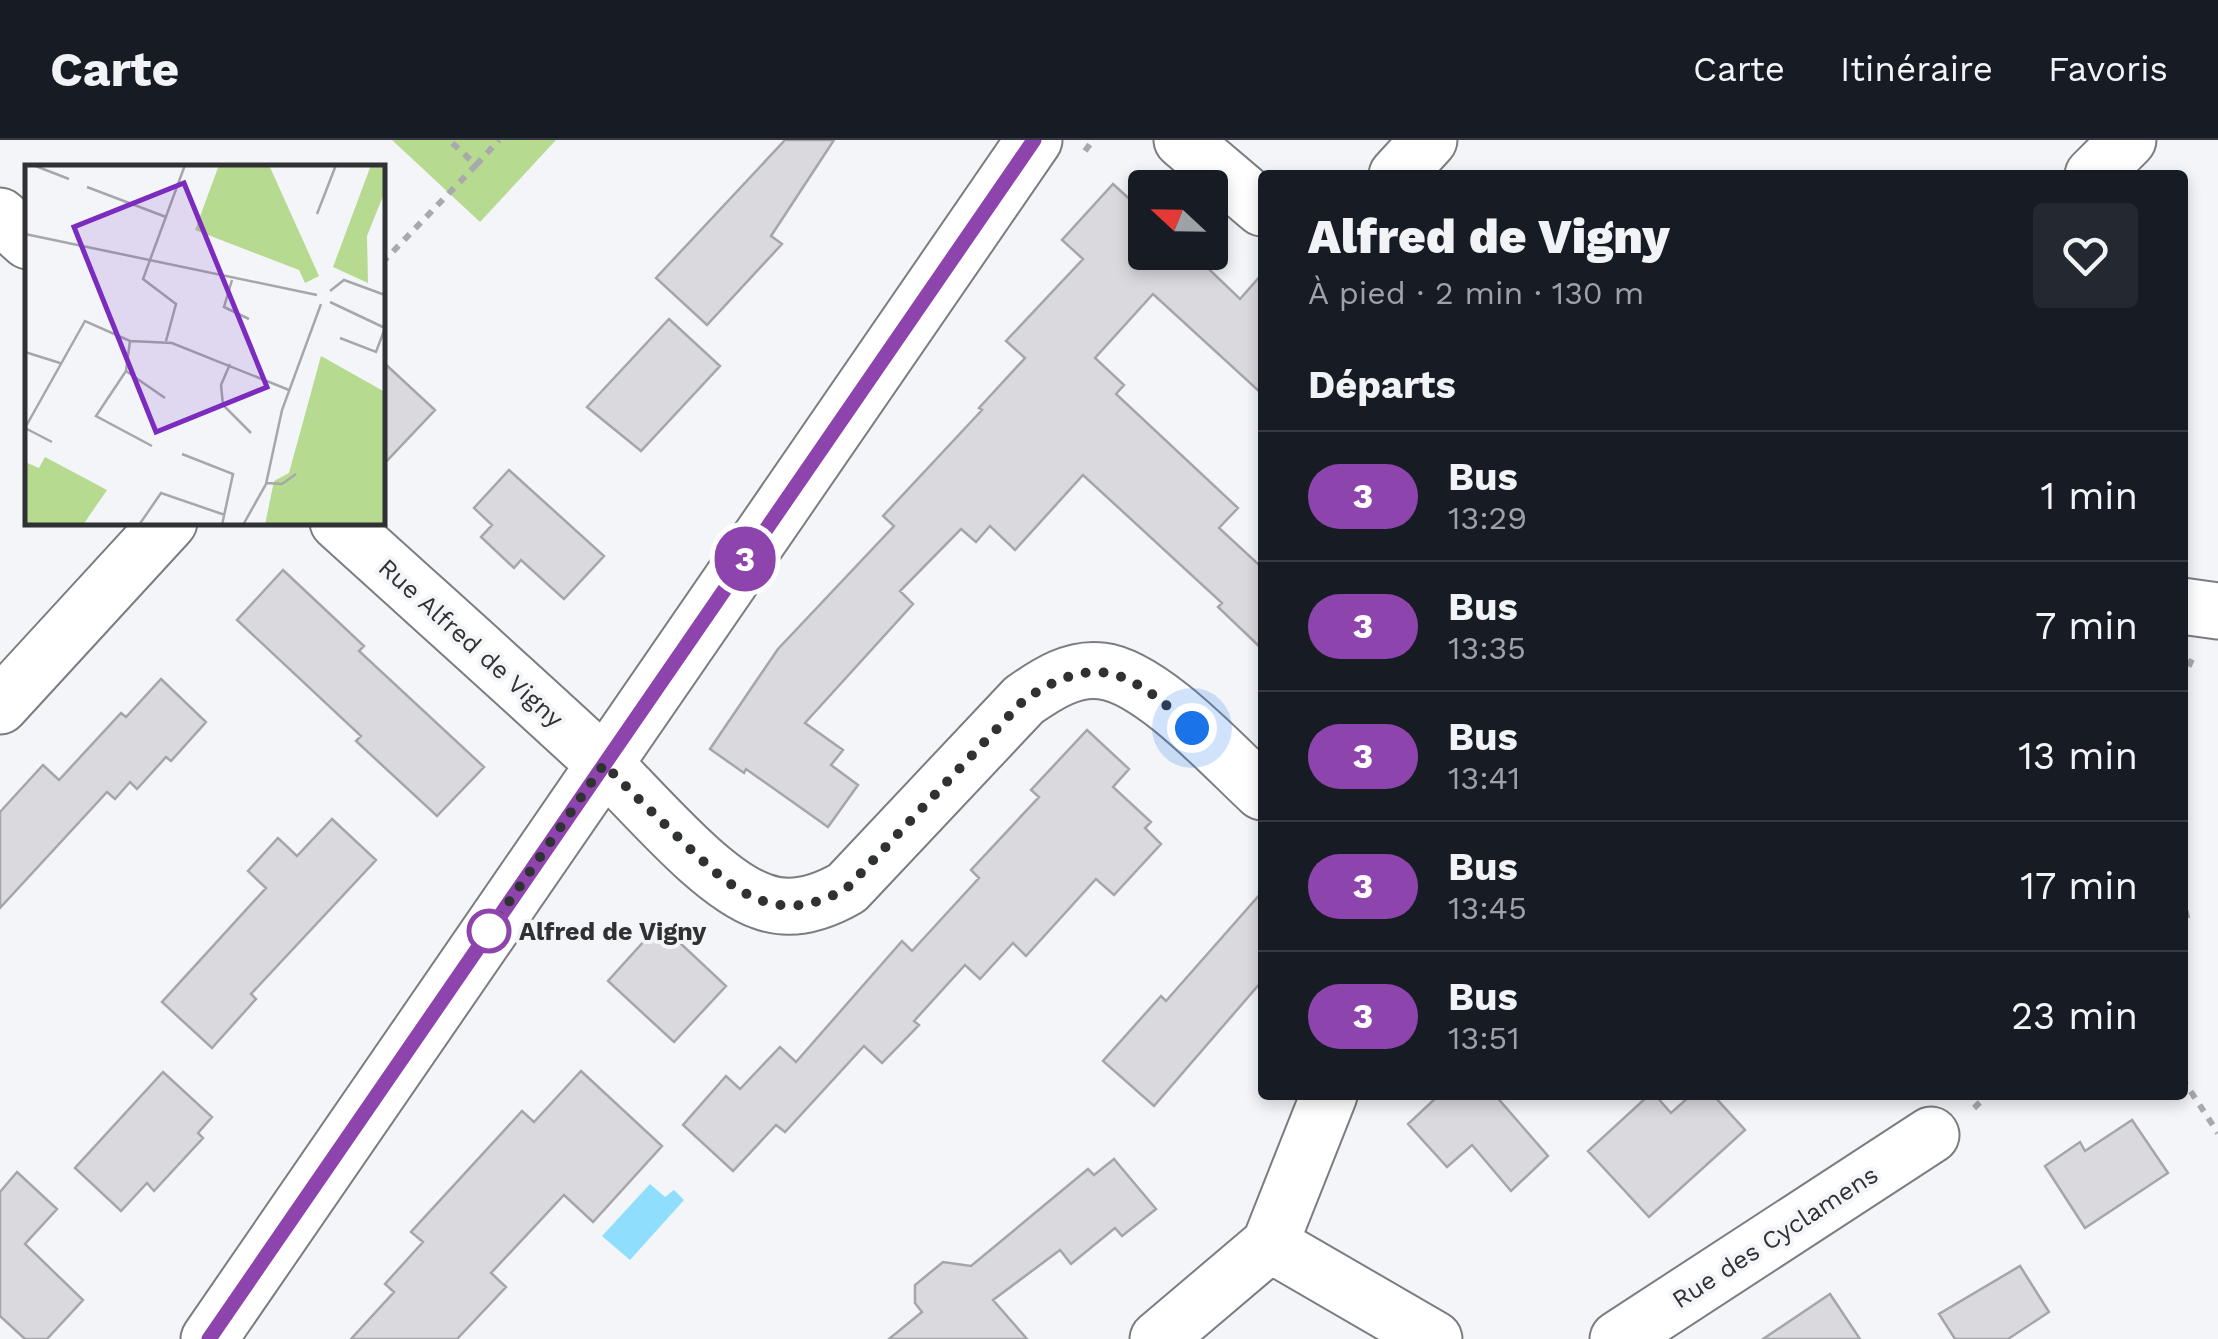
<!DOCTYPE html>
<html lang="fr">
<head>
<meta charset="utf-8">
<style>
  :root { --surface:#171b24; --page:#242831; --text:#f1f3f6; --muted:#9ea1a6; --line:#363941 }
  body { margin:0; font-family:"Work Sans",sans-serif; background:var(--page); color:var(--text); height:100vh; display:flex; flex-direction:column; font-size:38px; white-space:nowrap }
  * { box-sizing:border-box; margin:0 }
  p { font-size:32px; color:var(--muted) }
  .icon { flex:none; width:55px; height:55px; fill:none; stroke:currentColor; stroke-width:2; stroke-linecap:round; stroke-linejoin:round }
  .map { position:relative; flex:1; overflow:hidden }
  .sheet { position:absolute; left:1258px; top:30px; width:930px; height:930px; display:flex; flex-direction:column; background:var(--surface); border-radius:10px; box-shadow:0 5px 15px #0003 }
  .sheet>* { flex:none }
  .badge { padding:0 20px; border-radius:32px; font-size:35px; line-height:65px }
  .needle { width:65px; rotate:292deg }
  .tools { position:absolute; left:1128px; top:30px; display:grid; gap:20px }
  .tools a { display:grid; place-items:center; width:100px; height:100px; border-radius:10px; background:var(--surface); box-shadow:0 5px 15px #0003; font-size:50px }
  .you { position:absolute; width:50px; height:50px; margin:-25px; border:8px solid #fff; border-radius:50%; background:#1a73e8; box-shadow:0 0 0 15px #1a73e833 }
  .map>.badge { position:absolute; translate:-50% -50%; box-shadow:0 0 0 5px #fff }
  h2 { padding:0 50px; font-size:38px; line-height:90px }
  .round { display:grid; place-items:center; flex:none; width:105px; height:105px; border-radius:10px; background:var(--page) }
  .overview { display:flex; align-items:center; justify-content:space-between; height:170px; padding:0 50px }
  h1 { font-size:48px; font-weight:800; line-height:75px }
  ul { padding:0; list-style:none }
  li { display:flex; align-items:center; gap:30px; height:130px; padding:0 50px; border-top:2px solid var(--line) }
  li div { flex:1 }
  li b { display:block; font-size:38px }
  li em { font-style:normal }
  li .badge { min-width:110px; font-weight:700; text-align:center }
  header { display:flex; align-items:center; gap:60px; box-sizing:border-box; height:140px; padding:0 50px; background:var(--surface); border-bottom:2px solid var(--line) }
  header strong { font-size:48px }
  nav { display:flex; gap:55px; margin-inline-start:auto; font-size:35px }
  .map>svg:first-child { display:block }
  .green { fill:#b6db90 }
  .water { fill:#90defd }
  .building { fill:#dadade; stroke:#a6a6a9; stroke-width:2.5 }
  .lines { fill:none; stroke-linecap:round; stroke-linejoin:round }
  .street-casing { stroke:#7b7d80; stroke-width:59 }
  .path { stroke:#a8a9ac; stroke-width:6; stroke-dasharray:8 8; stroke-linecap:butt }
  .street { stroke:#fff; stroke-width:55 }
  .line-casing { stroke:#fff; stroke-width:22 }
  .line { stroke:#8e44ad; stroke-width:15 }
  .walk { stroke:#303132; stroke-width:10; stroke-dasharray:0 18 }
  .stop-dot { fill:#fff; stroke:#8e44ad; stroke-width:5 }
  .labels { text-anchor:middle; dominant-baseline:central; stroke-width:8; stroke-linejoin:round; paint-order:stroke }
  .street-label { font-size:25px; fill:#303132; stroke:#f3f5f9 }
  .stop-label { font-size:25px; font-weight:bold; fill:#303132; stroke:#f3f5f9; text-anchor:start }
  .inset-road { fill:none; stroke:#a5a7a9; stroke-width:2.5 }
  .view { fill:#7b2cbf; fill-opacity:0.15; stroke:#7b2cbf; stroke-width:5 }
  .inset-edge { fill:none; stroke:#303132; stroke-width:5 }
</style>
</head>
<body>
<header>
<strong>Carte</strong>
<nav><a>Carte</a><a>Itinéraire</a><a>Favoris</a></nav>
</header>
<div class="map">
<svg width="2218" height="1199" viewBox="0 0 2218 1199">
  <rect width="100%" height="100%" fill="#f3f5f9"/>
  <path class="green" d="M392,0H556L480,82Z"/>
  <path class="water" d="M650,1044L665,1057L674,1050L684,1060L630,1120L602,1096Z"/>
  <path class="building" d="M785,0H834L771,96L782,104L707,185L656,138Z
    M1113,44L1145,73V112H1191L1240,159L1262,134V254L1153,154L1095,218L1124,245L1116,254L1238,368L1219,388L1258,424L1262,419V509L1218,467L1222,463L1083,335L1015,410L990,386L976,402L961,389L900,451L913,464L805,583L843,610L831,625L858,645L828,687L746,629L744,633L710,609L778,509L894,386L883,376L982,270L979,268L1025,218L1006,201L1083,119L1062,100Z
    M669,179L720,226L641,311L587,267Z
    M382,221L435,270L382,326Z
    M509,330L604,416L564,459L521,420L514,428L481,397L492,385L474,368Z
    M283,430L364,506L359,511L484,627L437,676L356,601L361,596L237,480Z
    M161,539L206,582L171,621L166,617L137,649L130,642L115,659L107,652L0,768V672L43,625L59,640L121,573L126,577Z
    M1087,590L1129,629L1113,647L1151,682L1145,688L1161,704L1114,755L1096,739L1026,816L1013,803L980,839L965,825L914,881L919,885L882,923L864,906L785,992L776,985L733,1031L683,985L726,936L740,949L780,907L796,922L902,801L912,811L979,738L971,730L1039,657L1031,650Z
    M332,679L376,720L251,854L256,859L212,908L162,862L266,748L248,731L278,698L297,716Z
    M1262,752V841L1154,966L1103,921L1161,856L1166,861Z
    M655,789L673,806L678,801L726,846L674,902L608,841Z
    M581,931L662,1006L593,1082L564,1055L491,1133L506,1147L457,1199H351L394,1152L385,1144L423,1102L411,1092L522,971L534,982Z
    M163,932L212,977L198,993L203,998L154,1051L147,1043L121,1071L75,1028Z
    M1439,955H1495L1548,1016L1511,1051L1472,1005L1447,1027L1408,984Z
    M1649,955H1655L1671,973L1691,955H1713L1745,990L1649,1077L1588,1011Z
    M2132,980L2168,1033L2085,1088L2045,1026L2080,1002L2085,1011Z
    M1114,1019L1156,1069L1122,1096L1115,1088L1071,1124L1060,1110L993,1160L1027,1199H889L922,1172L915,1163V1145L943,1122L971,1126L1088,1029L1094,1035Z
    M17,1032L57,1069L25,1104L83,1160L47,1199H25L0,1176V1052Z
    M2020,1126L2049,1172L2008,1199H1955L1939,1174Z
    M1830,1154L1860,1199H1763Z"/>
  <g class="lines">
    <defs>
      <path id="street" d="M1182,0L1262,68
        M1397,35L1429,0
        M2093,35L2128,0
        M0,76L28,101
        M338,382C426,462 515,541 602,622C643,661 710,743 761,761C791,773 821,763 847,748L1024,560C1047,544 1073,527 1102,531C1152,537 1225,618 1262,652
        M2182,466L2218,471
        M0,566L169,382
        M1270,1104L1434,1199
        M209,1199L1034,0
        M1158,1199L1270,1104L1329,955
        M1618,1199L1931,995"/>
    </defs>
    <use href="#street" class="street-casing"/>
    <path class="path" d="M1085,11L1093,0
      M476,25L499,0
      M382,123L476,25L449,0
      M2182,541L2192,519
      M2182,755L2188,782L2182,792
      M2182,938L2218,993
      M1974,968L1988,955"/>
    <use href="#street" class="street"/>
  </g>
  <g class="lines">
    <defs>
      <path id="line" d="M209,1199L1034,0"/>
    </defs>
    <use href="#line" class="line-casing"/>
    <use href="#line" class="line"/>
    <path class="walk" d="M489,791L604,624C629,650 655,675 681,700C732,750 775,790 847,748L1024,560C1098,510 1131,532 1192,588"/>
  </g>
  <circle class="stop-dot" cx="489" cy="791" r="20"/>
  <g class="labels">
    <g class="street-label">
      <text transform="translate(471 503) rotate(42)">Rue Alfred de Vigny</text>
      <text transform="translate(1775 1097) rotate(-33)">Rue des Cyclamens</text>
    </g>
    <g class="stop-label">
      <text x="519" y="791">Alfred de Vigny</text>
    </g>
  </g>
  <g transform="translate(25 25)">
    <rect width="360" height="360" fill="#f3f5f9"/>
    <path d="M194,0H244L294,111L280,118L274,105L170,65ZM346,0H360V26L342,71L343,118L308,102ZM296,191L360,227V360H240L249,316L264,308ZM20,292L82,325L58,360H0V297L14,303Z" fill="#b6db90"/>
    <path class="inset-road" d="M8,0L44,14M62,22L141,52M292,49L311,0M0,69L292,130M207,115L199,142L224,154M305,126L319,115L360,130M305,137L360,163M315,173L351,187L360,163M105,176L101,206L71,251L127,281M141,176L151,139L118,114L160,0M0,187L35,198M205,199L196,220L198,240L226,268M101,206L140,233M0,263L60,156L105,176L147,178L264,225M0,263L27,277M157,289L208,309L197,360M242,318L257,319L271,309M114,360L136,328L200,350M218,360L241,319L257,245L296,139"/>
    <path class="view" d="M159,18L242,222L131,267L49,62Z"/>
    <rect width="360" height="360" class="inset-edge"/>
  </g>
</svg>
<div class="tools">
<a><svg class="needle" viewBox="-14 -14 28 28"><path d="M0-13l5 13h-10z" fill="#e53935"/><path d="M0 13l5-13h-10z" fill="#9ea1a6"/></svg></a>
</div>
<div class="you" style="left:1192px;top:588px"></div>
<b class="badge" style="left:745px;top:419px;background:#8e44ad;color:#fff">3</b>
<section class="sheet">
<div class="overview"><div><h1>Alfred de Vigny</h1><p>À pied · 2 min · 130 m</p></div><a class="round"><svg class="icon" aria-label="heart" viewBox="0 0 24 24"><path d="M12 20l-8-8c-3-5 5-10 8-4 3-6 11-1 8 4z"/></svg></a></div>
<h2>Départs</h2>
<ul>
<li><span class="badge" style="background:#8e44ad;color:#fff">3</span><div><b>Bus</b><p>13:29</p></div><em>1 min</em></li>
<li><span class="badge" style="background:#8e44ad;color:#fff">3</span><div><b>Bus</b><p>13:35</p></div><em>7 min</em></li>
<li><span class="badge" style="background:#8e44ad;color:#fff">3</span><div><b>Bus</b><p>13:41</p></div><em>13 min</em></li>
<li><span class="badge" style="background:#8e44ad;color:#fff">3</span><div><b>Bus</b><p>13:45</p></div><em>17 min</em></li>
<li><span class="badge" style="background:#8e44ad;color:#fff">3</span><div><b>Bus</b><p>13:51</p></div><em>23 min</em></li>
</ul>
</section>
</div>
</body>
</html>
